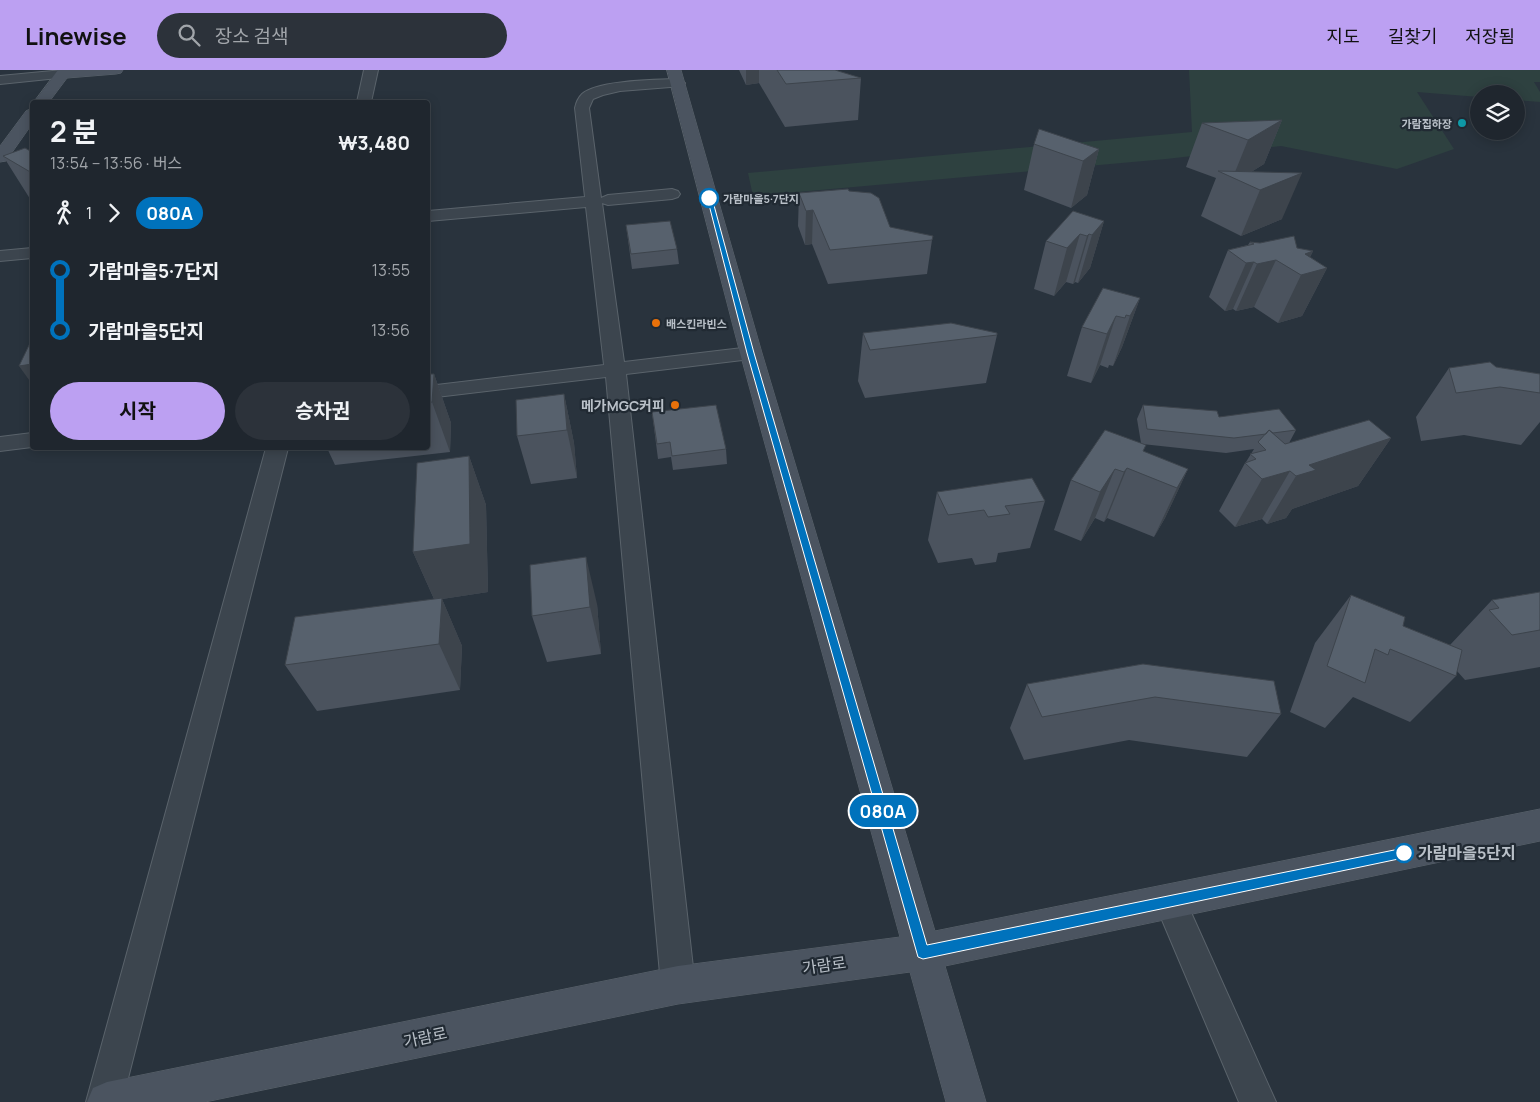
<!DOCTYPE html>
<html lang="ko">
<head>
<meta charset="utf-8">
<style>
  :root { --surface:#1f262e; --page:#2c323a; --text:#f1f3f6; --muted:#a1a5aa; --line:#3c434a; --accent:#bca0f2 }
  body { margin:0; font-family:Manrope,"Noto Sans KR",sans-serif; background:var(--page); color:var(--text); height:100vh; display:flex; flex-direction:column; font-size:19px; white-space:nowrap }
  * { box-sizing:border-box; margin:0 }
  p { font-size:16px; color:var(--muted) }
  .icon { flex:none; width:28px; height:28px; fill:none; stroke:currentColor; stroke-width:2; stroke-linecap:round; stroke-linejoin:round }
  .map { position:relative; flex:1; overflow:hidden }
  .details { position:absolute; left:30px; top:30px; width:400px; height:350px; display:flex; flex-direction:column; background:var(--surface); border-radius:5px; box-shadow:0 2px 12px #0003,0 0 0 1px var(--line) }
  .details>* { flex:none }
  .badge { padding:0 10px; border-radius:16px; font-size:18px; line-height:32px }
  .fabs { position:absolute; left:1470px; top:15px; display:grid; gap:10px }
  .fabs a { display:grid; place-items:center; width:55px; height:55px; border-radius:50%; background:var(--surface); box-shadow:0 2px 12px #0003,0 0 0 1px var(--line); font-size:25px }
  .map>.badge { position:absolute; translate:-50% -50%; box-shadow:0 0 0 2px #fff }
  .legs { display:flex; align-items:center; gap:8px; height:55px; padding:0 20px; font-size:16px }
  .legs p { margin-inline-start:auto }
  .overview { display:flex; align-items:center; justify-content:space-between; height:85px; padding:0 20px }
  h1 { font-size:28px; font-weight:700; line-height:38px }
  .button { display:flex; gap:10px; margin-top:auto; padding:10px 20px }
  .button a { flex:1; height:58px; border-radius:30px; background:var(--accent); color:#111; font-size:20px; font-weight:700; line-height:58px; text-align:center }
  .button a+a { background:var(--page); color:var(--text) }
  ul { padding:0 20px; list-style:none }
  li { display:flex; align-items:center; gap:18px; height:60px; font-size:19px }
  li i { display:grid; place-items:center; width:8px; height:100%; margin:0 6px; background:currentColor }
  li i::after { content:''; width:12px; height:12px; margin:-6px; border:4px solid; border-radius:50%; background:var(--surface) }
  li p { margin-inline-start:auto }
  li:first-child i { background:linear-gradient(#0000 50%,currentColor 0) }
  li:last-child i { background:linear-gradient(currentColor 50%,#0000 0) }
  header { display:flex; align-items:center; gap:30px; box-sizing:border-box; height:70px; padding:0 25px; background:var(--accent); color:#111 }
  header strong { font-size:24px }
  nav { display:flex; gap:28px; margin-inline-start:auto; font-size:18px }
  .search { width:350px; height:45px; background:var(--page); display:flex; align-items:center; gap:12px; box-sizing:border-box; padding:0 18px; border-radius:28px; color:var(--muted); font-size:19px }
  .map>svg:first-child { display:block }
  .green { fill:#2e4140 }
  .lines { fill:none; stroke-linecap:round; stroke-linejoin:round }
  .street-casing { stroke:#5a636b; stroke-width:2 }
  .secondary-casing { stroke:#5a636b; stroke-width:1 }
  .street { fill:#3c454e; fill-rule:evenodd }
  .secondary { fill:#4b5460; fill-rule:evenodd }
  .wall { fill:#4b535e }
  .shaded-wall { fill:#3d444c }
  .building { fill:#57616d; stroke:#3d444c }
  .line-1 { fill:#0072bc; stroke:#fff }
  .culture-dot { fill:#0f9aa8; stroke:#212a33; stroke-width:2 }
  .stop-1-dot { fill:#fff; stroke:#0072bc; stroke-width:2.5 }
  .food-dot { fill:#e8710a; stroke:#212a33; stroke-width:2 }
  .labels { text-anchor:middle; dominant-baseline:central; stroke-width:4.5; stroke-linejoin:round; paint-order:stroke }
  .far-poi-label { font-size:11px; font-weight:bold; fill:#b9c0c8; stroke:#212a33; text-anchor:end }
  .far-stop-label { font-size:11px; font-weight:bold; fill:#b9c0c8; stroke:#212a33; text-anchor:start }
  .poi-label { font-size:14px; font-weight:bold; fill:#b9c0c8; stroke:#212a33; text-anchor:end }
  .near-stop-label { font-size:16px; font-weight:bold; fill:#b9c0c8; stroke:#212a33; text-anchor:start }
  .near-street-label { font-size:16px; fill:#b9c0c8; stroke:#212a33 }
</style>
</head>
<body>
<header>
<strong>Linewise</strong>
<div class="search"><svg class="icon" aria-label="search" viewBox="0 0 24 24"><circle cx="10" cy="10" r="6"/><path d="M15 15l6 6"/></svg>장소 검색</div>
<nav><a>지도</a><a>길찾기</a><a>저장됨</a></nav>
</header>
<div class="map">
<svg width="1540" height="1032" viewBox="0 0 1540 1032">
  <rect width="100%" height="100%" fill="#29333d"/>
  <path class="green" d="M1189,0H1540V12H1534L1540,22V32L1516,30V24H1479V27L1417,22L1454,79L1397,99L1281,76L1166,89L753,126L748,103L1192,62Z"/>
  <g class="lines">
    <defs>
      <path id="street" d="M63,0L68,1L70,4L68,7L0,14V6Z
        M364,0H378L371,32H357Z
        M678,9L685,13L683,16L620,21L603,25L593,29L589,38L601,128L608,125L672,119L678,121L680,124L678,127L672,129L608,135L602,133L624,292L751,277L758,279L761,283L758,287L751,289L626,304L695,915L690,927L678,932L666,927L661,915L606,307L428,328V316L604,295L586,137L428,151V141L585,127L575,38C576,33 578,28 582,24C598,10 656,10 678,9Z
        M32,178V188L0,191V181Z
        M32,363V377L0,381V367Z
        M266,378H288L122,1032H86Z
        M1170,815L1181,820L1276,1032H1239L1154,831L1159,820Z"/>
      <path id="secondary" d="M58,0H123L121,3L116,4L67,8L49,32H34Z
        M667,0H681L762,283L935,861L1540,739V771L945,896L986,1032H946L910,902L678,934L205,1032H87L93,1018L107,1012L678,896L900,867L740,283Z
        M32,39V54L6,91L0,92V76L26,41Z"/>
    </defs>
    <use href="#street" class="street-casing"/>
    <use href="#secondary" class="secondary-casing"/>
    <use href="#street" class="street"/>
    <use href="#secondary" class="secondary"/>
  </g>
  <path class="wall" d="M739,0H835L861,8L858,50L785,57L759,13L746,15Z
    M1282,50L1264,94L1251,102L1282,149L1241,166L1201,146L1216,108L1186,97L1202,53Z
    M1034,74L1099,79L1087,125L1071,138L1024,120Z
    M32,82V132L3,86Z
    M849,121L890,157L932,170L927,204L828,214L812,174L805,175L798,156L799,123Z
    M1104,151L1090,198L1078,213L1075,212L1073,214L1066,212L1054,226L1034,219L1046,171Z
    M626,155L677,179L679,194L632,199Z
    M1250,172L1313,181L1310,187L1327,198L1302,246L1278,253L1254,237L1236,241L1233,239L1225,241L1209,227L1228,180L1248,175Z
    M1140,228L1122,277L1113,296L1109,295L1108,298L1100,295L1091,313L1067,306L1082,257Z
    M863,263L997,265L986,313L865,328L858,311Z
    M1496,297L1540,304V352L1521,375L1464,365L1421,371L1416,347L1449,298Z
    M428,304H434L451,353L450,382L335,395L327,378H428Z
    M564,324L574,373L577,408L531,414L517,366Z
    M1143,335L1296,360L1289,373L1391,368L1358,416L1292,439L1286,448L1267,454L1262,449L1235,457L1219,441L1245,393L1246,392L1254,379L1226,383L1142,374L1144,382L1188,399L1165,448L1154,467L1107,448L1104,452L1095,448L1081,471L1054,460L1071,410L1141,373L1137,349Z
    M652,342L726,379L727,394L673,400L671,387L658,389Z
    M469,386L486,435L488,522L442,529L462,576L460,620L317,641L285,595L434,529L413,482Z
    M937,422L1045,431L1030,478L998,483L996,492L975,495L972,488L938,493L928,470Z
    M1540,522V597L1465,610L1457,601L1456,606L1410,652L1353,627L1325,658L1290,642L1315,573L1351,525L1403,556L1450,575L1492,530Z
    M597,534L601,584L547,592L532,546Z
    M1143,594L1281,644L1247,687L1129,670L1024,690L1010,658L1027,614Z"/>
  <path class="shaded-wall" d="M746,0H759V13L746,15Z
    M1282,50L1264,94L1238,110L1233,107L1248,70Z
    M1099,79L1087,125L1071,138L1083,91Z
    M1302,103L1282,149L1241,166L1260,120Z
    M813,140L812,174L805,175L806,141Z
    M1104,151L1090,198L1078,213L1092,165Z
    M1080,164L1066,212L1054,226L1067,178Z
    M1089,164L1075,212L1073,214L1087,166Z
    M1313,181L1301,205L1305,184Z
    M1276,190L1254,237L1236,241L1257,194Z
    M1254,192L1233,239L1225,241L1246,193Z
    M1327,198L1302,246L1278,253L1301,205Z
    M1140,228L1122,277L1113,296L1130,246Z
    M1116,246L1100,295L1091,313L1107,264Z
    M32,294V314L19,296Z
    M434,304L451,353L450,382L432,332Z
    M564,324L574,373L577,408L567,360Z
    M1391,368L1358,416L1292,439L1286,448L1267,454L1296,406L1309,395Z
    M469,386L486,435L488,522L442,529L462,576L460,620L439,574L435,531L413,482Z
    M1127,398L1107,448L1104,452L1124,402Z
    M1115,399L1095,448L1081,471L1100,422Z
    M1188,399L1165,448L1154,467L1177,418Z
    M1290,401L1262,449L1235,457L1262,409Z
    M586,487L597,534L601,584L590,537Z"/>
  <path class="building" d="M777,0H835L861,8L786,14Z
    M1282,50L1248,70L1202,53Z
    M1039,59L1099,79L1083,91L1034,74Z
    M25,78L32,82V103L3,86Z
    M1218,101L1302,103L1260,120Z
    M848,119L849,121L871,123L879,128L890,157L933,166L932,170L830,180L813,140L806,141L799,123Z
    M1073,141L1104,151L1092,165L1089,164L1087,166L1080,164L1067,178L1046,171Z
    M670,151L677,179L631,184L626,155Z
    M1294,166L1297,178L1313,181L1305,184L1327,198L1301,205L1276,190L1257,194L1254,192L1246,193L1228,180L1254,174L1250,172L1260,173Z
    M1103,218L1140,228L1130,246L1126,245L1125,248L1116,246L1107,264L1082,257Z
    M951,253L997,263V265L870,280L863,263Z
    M32,269V294L19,296Z
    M1490,292L1496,297L1540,304V323L1500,317L1456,323L1449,298Z
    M428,304H434L432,332L428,333Z
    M564,324L567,360L517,366L516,330Z
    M716,335L726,379L672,386L670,372L657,374L652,342Z
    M1143,335L1217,341L1219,347L1279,339L1296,360L1273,363L1269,360L1266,364L1234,368L1147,359Z
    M1369,350L1391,368L1309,395L1316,400L1296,406L1290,401L1262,409L1245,393L1256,389L1250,384L1266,380L1258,372L1269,360L1285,374Z
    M1105,360L1146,375L1143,381L1188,399L1177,418L1127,398L1124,402L1115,399L1100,422L1071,410Z
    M469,386L470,474L413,482L417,393Z
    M1032,408L1045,431L1005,436L1010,444L988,447L984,440L948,445L937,422Z
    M586,487L590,537L532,546L530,495Z
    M1540,522V560L1512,565L1489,540L1499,538L1492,530Z
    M1351,525L1405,547L1403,556L1462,580L1456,606L1390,579L1388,585L1375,579L1365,613L1327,596Z
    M442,528L439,574L285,595L295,547Z
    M1143,594L1274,611L1281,644L1155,627L1042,647L1027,614Z"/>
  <path class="line-1" d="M707,127L712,128L754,283L927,875L1404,778L1408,779L1410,783L1408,787L923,889L918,887L747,283Z"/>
  <circle class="culture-dot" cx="1462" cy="53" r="5"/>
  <g class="stop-1-dot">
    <circle cx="709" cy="128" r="9"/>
    <circle cx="1404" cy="783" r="9"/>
  </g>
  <g class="food-dot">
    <circle cx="656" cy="253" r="5"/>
    <circle cx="675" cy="335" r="5"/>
  </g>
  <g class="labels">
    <g class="far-poi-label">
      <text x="1452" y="53">가람집하장</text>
      <text x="666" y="253" text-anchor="start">배스킨라빈스</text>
    </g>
    <g class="far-stop-label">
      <text x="723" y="128">가람마을5·7단지</text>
    </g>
    <g class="poi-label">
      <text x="665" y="335">메가MGC커피</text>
    </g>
    <g class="near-stop-label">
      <text x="1418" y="783">가람마을5단지</text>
    </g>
    <g class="near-street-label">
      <text transform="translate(824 895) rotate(-8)">가람로</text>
      <text transform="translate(425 967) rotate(-12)">가람로</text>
    </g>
  </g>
</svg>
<div class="fabs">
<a><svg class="icon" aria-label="layers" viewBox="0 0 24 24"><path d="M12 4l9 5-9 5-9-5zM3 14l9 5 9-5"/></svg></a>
</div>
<b class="badge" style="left:883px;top:741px;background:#0072bc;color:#fff">080A</b>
<section class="details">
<div class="overview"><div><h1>2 분</h1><p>13:54 – 13:56 · 버스</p></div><b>₩3,480</b></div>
<div class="legs"><svg class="icon" aria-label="walk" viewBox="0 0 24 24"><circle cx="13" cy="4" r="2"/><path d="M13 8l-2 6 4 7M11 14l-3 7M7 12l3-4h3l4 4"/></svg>1<svg class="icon" aria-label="forward" viewBox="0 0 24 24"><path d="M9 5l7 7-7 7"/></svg><b class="badge" style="background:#0072bc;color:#fff">080A</b></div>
<ul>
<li><i style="color:#0072bc"></i><b>가람마을5·7단지</b><p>13:55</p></li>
<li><i style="color:#0072bc"></i><b>가람마을5단지</b><p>13:56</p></li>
</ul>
<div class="button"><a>시작</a><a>승차권</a></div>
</section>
</div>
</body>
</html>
